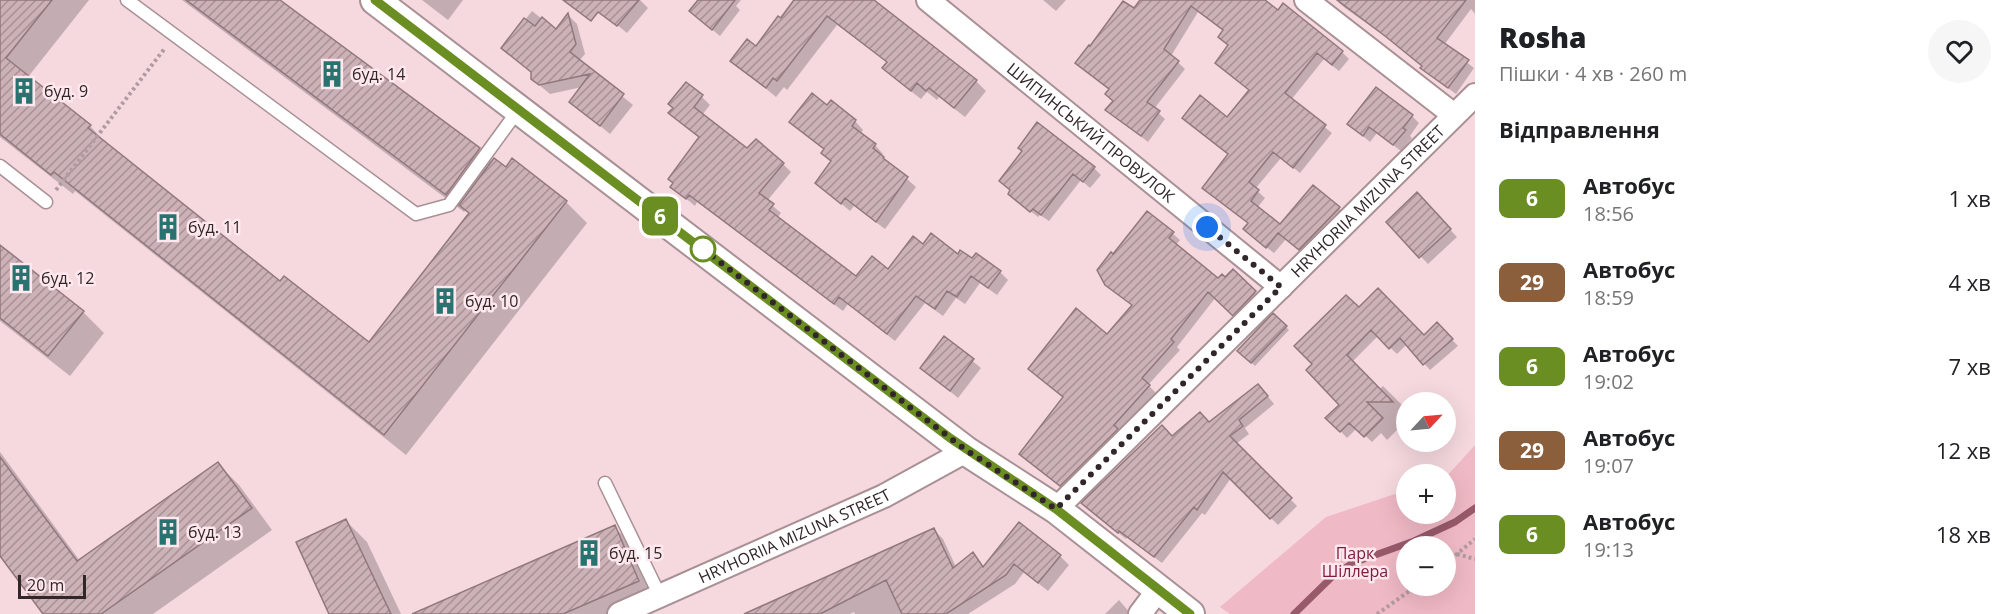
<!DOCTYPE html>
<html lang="uk">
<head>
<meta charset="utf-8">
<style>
  :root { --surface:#fff; --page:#f6f6f6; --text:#202124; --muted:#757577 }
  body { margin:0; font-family:"Open Sans",sans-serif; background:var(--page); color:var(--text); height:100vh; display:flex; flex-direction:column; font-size:22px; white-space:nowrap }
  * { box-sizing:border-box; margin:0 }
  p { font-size:20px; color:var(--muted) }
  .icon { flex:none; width:33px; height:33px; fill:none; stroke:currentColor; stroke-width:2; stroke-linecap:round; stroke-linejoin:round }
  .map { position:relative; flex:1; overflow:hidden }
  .panel { display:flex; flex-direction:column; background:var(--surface); width:540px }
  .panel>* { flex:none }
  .badge { padding:0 12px; border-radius:9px; font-size:21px; line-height:39px }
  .needle { width:39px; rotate:64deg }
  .controls { position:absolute; left:1396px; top:392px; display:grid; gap:12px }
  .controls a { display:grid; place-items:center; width:60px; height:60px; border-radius:50%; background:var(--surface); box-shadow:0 6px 24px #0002; font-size:30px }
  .scale { position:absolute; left:18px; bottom:15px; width:68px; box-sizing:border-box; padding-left:6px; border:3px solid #312629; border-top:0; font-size:16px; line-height:21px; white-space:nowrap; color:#312629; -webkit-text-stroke:4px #fee8ed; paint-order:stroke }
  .you { position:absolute; width:30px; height:30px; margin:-15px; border:4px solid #fff; border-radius:50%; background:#1a73e8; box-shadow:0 0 0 9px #1a73e833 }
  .map>.badge { position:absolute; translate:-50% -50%; box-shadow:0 0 0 3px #fff }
  h2 { padding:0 24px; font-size:22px; line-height:54px }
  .round { display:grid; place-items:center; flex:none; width:63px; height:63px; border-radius:32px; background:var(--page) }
  .overview { display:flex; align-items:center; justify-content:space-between; height:102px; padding:0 24px }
  h1 { font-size:28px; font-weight:800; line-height:45px }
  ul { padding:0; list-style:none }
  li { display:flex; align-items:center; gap:18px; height:84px; padding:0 24px }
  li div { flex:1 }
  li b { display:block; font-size:22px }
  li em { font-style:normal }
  li .badge { min-width:66px; font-weight:700; text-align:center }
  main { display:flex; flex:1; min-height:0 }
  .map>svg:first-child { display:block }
  .park { fill:#f0b9c6; fill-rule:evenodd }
  .shadow { fill:#0003 }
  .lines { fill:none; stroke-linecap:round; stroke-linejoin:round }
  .stream { stroke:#985a6b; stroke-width:7 }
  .building { fill:url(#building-hatch); stroke:#91787d; stroke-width:1.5 }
  .service-casing { stroke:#a99095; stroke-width:15 }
  .minor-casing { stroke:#a99095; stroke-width:26 }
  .tertiary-casing { stroke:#a99095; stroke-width:32 }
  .path { stroke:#b19ba0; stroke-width:4; stroke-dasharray:3 3; stroke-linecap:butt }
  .service { stroke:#fff; stroke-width:12 }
  .minor { stroke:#fff; stroke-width:22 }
  .tertiary { stroke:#fff; stroke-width:28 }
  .line-casing { stroke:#fff; stroke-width:14 }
  .line { stroke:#6b8e23; stroke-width:9 }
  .walk { stroke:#312629; stroke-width:6; stroke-dasharray:0 10.8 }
  .stop-dot { fill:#fff; stroke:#6b8e23; stroke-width:3 }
  .labels { text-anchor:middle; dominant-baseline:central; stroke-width:5; stroke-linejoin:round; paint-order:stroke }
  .poi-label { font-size:16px; fill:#312629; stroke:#fee8ed; text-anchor:start }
  .street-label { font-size:16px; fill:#312629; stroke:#fee8ed }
  .park-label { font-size:16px; fill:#801c41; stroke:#fee8ed }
</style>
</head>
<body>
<main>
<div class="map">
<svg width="1475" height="614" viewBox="0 0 1475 614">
  <defs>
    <pattern id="building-hatch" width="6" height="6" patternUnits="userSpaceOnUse" patternTransform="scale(1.5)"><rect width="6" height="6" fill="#ccb2b7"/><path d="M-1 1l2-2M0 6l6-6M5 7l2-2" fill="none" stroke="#a69195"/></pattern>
  </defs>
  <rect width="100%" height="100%" fill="#f5d9df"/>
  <path class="park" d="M1475,445V614H1230L1220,607L1326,517L1407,490V513H1446V477ZM1407,546H1446V585H1407Z"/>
  <path class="shadow" d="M0,0H89L28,77L90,126L110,147L281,283L369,344L470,214L466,210L464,212L182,0H277L479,149L492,162L506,169L512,160L566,202L587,223L406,455L75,191L73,194L0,137Z
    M422,0H463L448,20Z
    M602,0H640L648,8L627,33L605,15Z
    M696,0H741L736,6L740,10L720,36L698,18V2Z
    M793,0H872L976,81L986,91L965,117L939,97L937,100L927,92L921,99L894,78L888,63L837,25L787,90L784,87L776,97L732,61L756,48Z
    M1043,0H1066L1056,11Z
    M1165,0H1263L1278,12L1342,52L1349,59L1339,71L1324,59L1291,100L1332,133L1300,173L1281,158L1255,189L1265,198L1257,208L1281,227L1339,208L1346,214L1307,255L1286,239L1274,253L1252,236L1249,224L1211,195L1230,155L1184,118L1228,119L1250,91L1217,63L1230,46L1224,31L1198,12L1171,56L1185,69L1154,109L1165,119L1148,142L1107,110L1114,101L1110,90L1077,63L1134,10Z
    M1339,0H1475V14L1471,9L1444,45L1474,68L1456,94L1429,74L1423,67L1393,42L1345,8L1338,2Z
    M532,11L557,31L568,15L577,24L585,54L579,61L633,105L610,134L571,102L582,87L550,94L532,79V73L503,48Z
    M702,97L710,105L702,115L747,150L783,164L791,172L767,201L781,213L777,218L856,278L888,272L923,246L973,260L1000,272L1008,280L997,295L980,283L965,304L956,298L943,316L925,303L895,341L848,304L843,311L697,202L695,206L672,187L700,138L670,113Z
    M827,107L855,121L863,130L860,134L875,145L883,154L881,156L916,187L885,229L854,206L850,211L817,183L832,162L825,150L791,122Z
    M1412,116L1419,123L1410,136L1412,138L1401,151L1377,133L1370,142L1349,124Z
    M1094,168L1101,175L1090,188L1081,180L1049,221L1040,215L1038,217L1009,194L1012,191Z
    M1417,195L1457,237L1428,264L1388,222Z
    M1173,234L1180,240L1176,245L1219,280L1225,279L1233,271L1261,299L1240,321L1216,297L1177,347L1180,350L1148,385L1156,393L1067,492L1027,460L1065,398L1108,336L1133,306L1106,284L1113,256Z
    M0,247L83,312L104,333L70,376L0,321Z
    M1359,309L1424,337L1437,324L1458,346L1430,370L1407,344L1397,354L1378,336L1352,362L1379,390L1383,386L1407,410V420L1387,440L1381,433L1372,442L1357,428L1347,438L1328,418L1341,405L1308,370Z
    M1273,315L1289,330L1255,366L1239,351Z
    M944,338L981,368L958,398L922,368Z
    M1265,393L1274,404L1245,428L1249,434L1236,444L1297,506L1278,525L1231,478L1205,515L1202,513L1162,563L1127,537L1126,539L1090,510L1173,438L1210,424Z
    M0,452L80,561L218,464L239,485L272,530L153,614H45L0,553Z
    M346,521L367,542L401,614H331Z
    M614,527L636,548L660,602L633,614H416Z
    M934,530L943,539L956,567L973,554L984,568L1060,556L1069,565L1048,591L1024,572L1015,584L968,614H855L854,612L850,614H756Z
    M1119,600L1131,614H1105Z"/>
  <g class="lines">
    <path class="stream" d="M1294,614L1334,575L1353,563L1414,541L1455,522L1475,508"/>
  </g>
  <path class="building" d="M0,0H52L6,58L91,125L88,128L280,281L284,276L369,342L469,213L459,205L494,158L506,167L512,158L567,201L384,435L54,172L51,175L0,134Z
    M186,0H280L480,148L446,195Z
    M563,0H639L617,26L598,12L591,21Z
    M698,0H735L712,30L689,11Z
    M794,0H874L977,80L954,108L929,88L926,91L917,83L911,91L882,68L887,62L827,16L777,81L773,78L766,88L730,61L747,39L756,46L778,16L781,18Z
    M1140,0H1265L1278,10L1283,3L1343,51L1332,65L1317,53L1285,93L1326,125L1293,168L1273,152L1249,182L1259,190L1251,201L1280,224L1313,185L1340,207L1299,250L1278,233L1266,248L1243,229L1248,223L1202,188L1228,154L1182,118L1200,95L1227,117L1249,90L1215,63L1228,45L1218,37L1223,30L1191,6L1164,49L1179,61L1147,102L1160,111L1141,136L1105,110L1113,101L1105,94L1109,89L1075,63L1089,45L1090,46L1123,1L1134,8Z
    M1337,0H1466L1437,38L1469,60L1448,88L1420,68L1422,66L1385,36Z
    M568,13L576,44L570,52L624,94L600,126L569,102L590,74L539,85L531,79V72L501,48L524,18L535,26L542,17L556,29Z
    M686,82L703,95L694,107L747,148L756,139L784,163L759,193L774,204L769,210L856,276L872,256L888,269L913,236L923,244L931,233L958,254L960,250L972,258L976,253L1001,271L988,288L971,276L957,297L947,291L935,309L916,296L887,334L839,297L834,304L689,195L686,199L670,187L673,183L668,179L699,137L668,113L673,108L668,104Z
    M1376,87L1413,115L1403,128L1406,130L1393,145L1369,127L1363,136L1347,124Z
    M812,93L827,105L831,100L856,120L852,126L876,144L873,148L884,157L883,158L908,177L876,222L845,198L841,204L815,183L831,161L821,153L824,149L789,122Z
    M1037,122L1095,167L1083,182L1073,174L1041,215L1033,209L1030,212L1008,194L1010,190L999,181L1022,151L1018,148Z
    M1417,192L1451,229L1419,258L1386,222Z
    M1147,211L1174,232L1169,238L1218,278L1222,274L1225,277L1233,269L1256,291L1233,316L1208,292L1171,339L1174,342L1142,378L1150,385L1114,425L1118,429L1060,486L1019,454L1063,397L1028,369L1076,308L1107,334L1132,305L1105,285L1097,270L1111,252L1113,254Z
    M0,245L84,311L48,356L0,318Z
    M1378,288L1424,335L1437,322L1453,339L1423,365L1400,338L1389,349L1371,330L1347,355L1393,402H1367L1383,418L1364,437L1349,423L1340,432L1325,418L1339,405L1306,370L1312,364L1294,346L1346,295L1359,307Z
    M1273,313L1287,326L1251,363L1237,351Z
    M944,336L974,359L950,391L920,368Z
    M1258,384L1268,396L1239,420L1243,426L1230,436L1292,498L1270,519L1223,472L1197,510L1194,507L1154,557L1119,531L1118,533L1081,503L1162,425L1172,436L1200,412L1209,422Z
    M0,457L77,561L218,462L252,508L101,614H43L0,556Z
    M346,519L391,614H329L296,542Z
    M1019,522L1061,555L1038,583L1014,564L1006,575L946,614H902L886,580L820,614H744L934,528L953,568L973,552L983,567Z
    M615,525L639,581L563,614H412Z"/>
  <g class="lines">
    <defs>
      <path id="service" d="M127,0L416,214L449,205L519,109
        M0,166L46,202
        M605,483L660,596"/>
      <g id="minor">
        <path id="s1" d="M928,0L1281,287"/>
        <path d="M1306,0L1454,115"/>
        <path id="s2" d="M1056,509L1475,95"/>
        <path id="s3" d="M619,614L884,496L966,451"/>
        <path d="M1140,614L1158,590"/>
      </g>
      <path id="tertiary" d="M375,0L966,451L1056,509L1190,614"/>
    </defs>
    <use href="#service" class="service-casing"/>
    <use href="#minor" class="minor-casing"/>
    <use href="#tertiary" class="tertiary-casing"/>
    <path class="path" d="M56,190L165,48
      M1457,554L1475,559
      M1446,563L1475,539
      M1377,614L1418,585"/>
    <use href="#service" class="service"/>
    <use href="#minor" class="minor"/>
    <use href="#tertiary" class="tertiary"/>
  </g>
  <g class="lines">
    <defs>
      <path id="line" d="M375,0L950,438L1056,509L1190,614"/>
    </defs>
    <use href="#line" class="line-casing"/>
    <use href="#line" class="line"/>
    <path class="walk" d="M703,249L695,243L966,450L1056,509L1281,287L1207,227"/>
  </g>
  <defs>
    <symbol id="building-bare" viewBox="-9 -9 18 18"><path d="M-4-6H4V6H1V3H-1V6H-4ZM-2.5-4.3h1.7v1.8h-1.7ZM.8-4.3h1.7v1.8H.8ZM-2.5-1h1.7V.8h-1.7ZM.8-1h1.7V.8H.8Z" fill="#28726f" stroke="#fee8ed" stroke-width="2.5" paint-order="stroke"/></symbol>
  </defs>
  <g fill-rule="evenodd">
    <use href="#building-bare" x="313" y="55" width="38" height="38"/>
    <use href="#building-bare" x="5" y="72" width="38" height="38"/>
    <use href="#building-bare" x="149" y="208" width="38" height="38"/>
    <use href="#building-bare" x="2" y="259" width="38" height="38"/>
    <use href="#building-bare" x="426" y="282" width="38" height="38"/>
    <use href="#building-bare" x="149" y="513" width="38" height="38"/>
    <use href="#building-bare" x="570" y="534" width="38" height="38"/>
  </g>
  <circle class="stop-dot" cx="703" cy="249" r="12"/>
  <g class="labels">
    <g class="poi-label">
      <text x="352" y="74">буд. 14</text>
      <text x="44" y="91">буд. 9</text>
      <text x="188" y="227">буд. 11</text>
      <text x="41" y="278">буд. 12</text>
      <text x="465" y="301">буд. 10</text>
      <text x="188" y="532">буд. 13</text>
      <text x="609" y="553">буд. 15</text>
    </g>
    <g class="street-label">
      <text stroke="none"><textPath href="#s1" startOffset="210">ШИПИНСЬКИЙ ПРОВУЛОК</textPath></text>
      <text stroke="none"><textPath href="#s2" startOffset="438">HRYHORIIA MIZUNA STREET</textPath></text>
      <text stroke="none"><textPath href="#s3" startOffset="192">HRYHORIIA MIZUNA STREET</textPath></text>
    </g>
    <g class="park-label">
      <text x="1355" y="553">Парк<tspan x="1355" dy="18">Шіллера</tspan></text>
    </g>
  </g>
</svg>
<div class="controls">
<a><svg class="needle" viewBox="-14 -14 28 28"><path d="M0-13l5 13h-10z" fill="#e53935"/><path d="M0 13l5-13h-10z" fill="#757577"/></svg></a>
<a>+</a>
<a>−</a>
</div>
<div class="scale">20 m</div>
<div class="you" style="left:1207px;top:227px"></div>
<b class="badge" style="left:660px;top:216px;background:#6b8e23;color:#fff">6</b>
</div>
<section class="panel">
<div class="overview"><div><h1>Rosha</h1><p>Пішки · 4 хв · 260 m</p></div><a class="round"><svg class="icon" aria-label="heart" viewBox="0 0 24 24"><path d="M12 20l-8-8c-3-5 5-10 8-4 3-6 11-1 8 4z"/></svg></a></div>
<h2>Відправлення</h2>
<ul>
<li><span class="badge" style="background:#6b8e23;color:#fff">6</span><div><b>Автобус</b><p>18:56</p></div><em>1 хв</em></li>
<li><span class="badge" style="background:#8b5e3c;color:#fff">29</span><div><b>Автобус</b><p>18:59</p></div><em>4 хв</em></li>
<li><span class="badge" style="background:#6b8e23;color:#fff">6</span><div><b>Автобус</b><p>19:02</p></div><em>7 хв</em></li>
<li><span class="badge" style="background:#8b5e3c;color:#fff">29</span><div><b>Автобус</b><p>19:07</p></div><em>12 хв</em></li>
<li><span class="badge" style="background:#6b8e23;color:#fff">6</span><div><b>Автобус</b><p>19:13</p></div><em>18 хв</em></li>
</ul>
</section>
</main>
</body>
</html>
